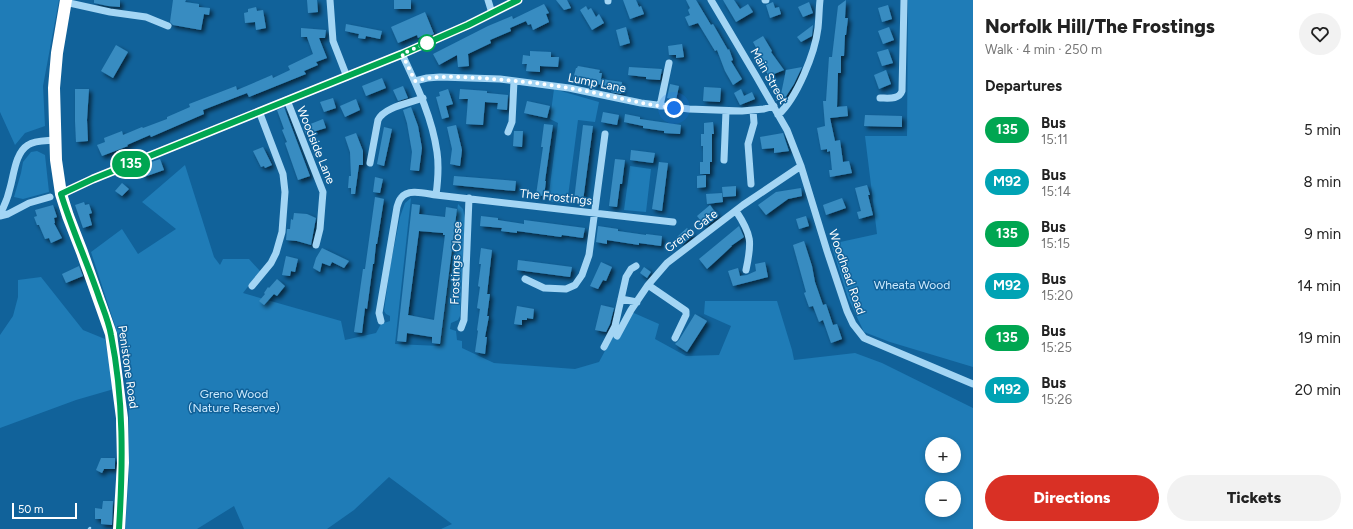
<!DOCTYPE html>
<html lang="en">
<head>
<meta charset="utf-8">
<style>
  :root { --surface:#fff; --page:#f2f2f2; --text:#222; --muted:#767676; --accent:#d93025 }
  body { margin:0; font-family:Figtree,sans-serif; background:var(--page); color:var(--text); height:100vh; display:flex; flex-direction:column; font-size:15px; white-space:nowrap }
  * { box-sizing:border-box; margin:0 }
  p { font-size:13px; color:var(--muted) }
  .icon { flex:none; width:22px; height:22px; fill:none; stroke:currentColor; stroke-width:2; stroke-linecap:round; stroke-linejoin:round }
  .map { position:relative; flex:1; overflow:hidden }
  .side { display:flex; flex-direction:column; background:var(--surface); width:380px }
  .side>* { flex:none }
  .badge { padding:0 8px; border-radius:13px; font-size:14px; line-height:26px }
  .fabs { position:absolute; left:925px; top:437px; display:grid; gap:8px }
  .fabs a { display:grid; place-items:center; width:36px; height:36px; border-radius:50%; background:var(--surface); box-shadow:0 2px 6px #0003; font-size:20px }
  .scale { position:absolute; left:12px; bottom:10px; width:65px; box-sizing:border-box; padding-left:4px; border:2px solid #fff; border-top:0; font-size:11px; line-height:14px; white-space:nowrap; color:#fff; -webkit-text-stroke:3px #11629a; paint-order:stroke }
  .you { position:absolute; width:20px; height:20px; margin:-10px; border:3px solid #fff; border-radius:50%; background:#1a73e8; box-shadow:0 0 0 6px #1a73e833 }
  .map>.badge { position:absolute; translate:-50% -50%; box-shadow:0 0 0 2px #fff }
  h2 { padding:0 12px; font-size:15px; line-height:36px }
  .round { display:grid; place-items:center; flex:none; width:42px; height:42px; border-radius:21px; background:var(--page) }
  .summary { display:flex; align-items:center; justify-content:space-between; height:68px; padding:0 12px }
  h1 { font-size:19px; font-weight:800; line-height:30px }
  .cta { display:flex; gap:8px; margin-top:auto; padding:8px 12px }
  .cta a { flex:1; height:46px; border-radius:24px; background:var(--accent); color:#fff; font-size:16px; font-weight:800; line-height:46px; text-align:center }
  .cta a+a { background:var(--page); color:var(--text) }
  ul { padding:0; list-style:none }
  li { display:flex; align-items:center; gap:12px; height:52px; padding:0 12px }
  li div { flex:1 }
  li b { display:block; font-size:15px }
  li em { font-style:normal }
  li .badge { min-width:44px; font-weight:700; text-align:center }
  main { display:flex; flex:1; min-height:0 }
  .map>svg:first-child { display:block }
  .green { fill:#1f7cb7; fill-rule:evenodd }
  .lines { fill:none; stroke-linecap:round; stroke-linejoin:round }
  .stream { stroke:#95d2f8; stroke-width:2.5 }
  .building { fill:#398cc1; fill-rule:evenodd; filter:url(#shadow) }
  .minor { stroke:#a3d5f4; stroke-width:7 }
  .highway { stroke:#fff; stroke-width:12 }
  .line-casing { stroke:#fff; stroke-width:9 }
  .line { stroke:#00a651; stroke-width:6 }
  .walk { stroke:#fff; stroke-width:4; stroke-dasharray:0 7.2 }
  .stop-dot { fill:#fff; stroke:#00a651; stroke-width:2 }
  .labels { text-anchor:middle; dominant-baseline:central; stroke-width:3; stroke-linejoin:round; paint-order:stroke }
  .street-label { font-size:12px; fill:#fff; stroke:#11629a }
  .park-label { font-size:12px; fill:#cceafe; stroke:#11629a }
</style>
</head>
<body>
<main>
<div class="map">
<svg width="973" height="529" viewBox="0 0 973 529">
  <defs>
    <filter id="shadow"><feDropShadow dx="3" dy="3" stdDeviation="2" flood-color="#0009"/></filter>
  </defs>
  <rect width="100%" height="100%" fill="#11629a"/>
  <path class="green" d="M0,0H59L43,86L45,126L25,133L15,145L0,112Z
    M908,0H973V367L890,342L864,332L848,298L831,244L877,234L865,136H907Z
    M554,89L599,102L595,122L578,120L567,204L548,201L558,123L550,119Z
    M37,151L45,155L49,192L23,199L14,197L21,173L23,162L31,152Z
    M185,165L214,257L220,265L223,259H249L260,271L243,293L341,321L345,340L376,333L381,324L390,321V316L386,314L384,311L390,267L400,217L405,203L411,198L395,344L440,346L458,204L463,209L465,218L460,316L458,320L451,323L450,329L456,331L457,340L462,341V348L494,363L575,369L599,362L627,310L659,324L655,339L686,356L719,355L731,326L704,314L705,301H777L792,350L794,360L855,353L882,363L973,408V529H441L452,524L389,477L354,510L327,529H244L234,506L197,529H125L129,475V417L126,372L118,335L91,252L122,229L138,254L176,229L142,202ZM932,444H954V466H932ZM932,488H954V510H932Z
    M630,166L651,169L646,212L624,210Z
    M41,277L83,330L105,339L114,389L76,400L0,428V335L13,316L18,297V280Z"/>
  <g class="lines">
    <path class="stream" d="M89,529L90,528"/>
  </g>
  <path class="building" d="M94,0H120V7L108,6L94,3Z
    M173,0H186L185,2L199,4V7L210,8L209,15L204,14L201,30L173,25L170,22Z
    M307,0H317L318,12L308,13Z
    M394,0H411V9H394Z
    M556,0H567L571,8L564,10Z
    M623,0H636L639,7L641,6L644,14L630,19Z
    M686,0H696L711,25L713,24L728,50L729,49L733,60L731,61L742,79L733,85L725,71L717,50L715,51L698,23L689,26L685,17L690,15L688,10L690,8Z
    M723,0H734L740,9L748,4L753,12L736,22Z
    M846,0L845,18H848L846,35H845L844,56H841V73H838L837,107L847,106L848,116L830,118L835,141L840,140L843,162L849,161L852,173L830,177L829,170H832L830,151L827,152V149L821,150L817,128L825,126L823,101H826L829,57H832L838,6Z
    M773,2L775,8L779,7L781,14L770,18L766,5Z
    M809,2L813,13L803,17L798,7Z
    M544,4L549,13L546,14L549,22L533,30L531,24L528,25L526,21L510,28L511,31L490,40L491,43L468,54L469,66L458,67L457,55L439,65L433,54L488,26L512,16L513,19Z
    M888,5L892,19L882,22L878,8Z
    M586,6L588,10L591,8L596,17L599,14L604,23L592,30L580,10Z
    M256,7L257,11L263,10L266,28L256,30L255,22L245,23L244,13L248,12V9Z
    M425,12L434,34L423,39L422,36L418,38L417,35L398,43L391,27Z
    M346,24L382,31L380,39L366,36L365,39L358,38L359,34L345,31Z
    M813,25L812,36L801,42L797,37Z
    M626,27L630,43L620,46L616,30Z
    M889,27L894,40L883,44L878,31Z
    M301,28L326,30L325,38H319L327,58L316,62L318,65L304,71L306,74L249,97L247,93L203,110L204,114L151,137L150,135L127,145L128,146L102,156L97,145L105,142L104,138L122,131L123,135L142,127L143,128L167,119V117L190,107L189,104L236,86L237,90L272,75L273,78L290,70L288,66L313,54L307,37H301Z
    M763,36L772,51L771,52L784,70L769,76L761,64L764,62L753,42Z
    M682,44L684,57L676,58V55H669L668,46Z
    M116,45L128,52L113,78L101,71Z
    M888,49L893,63L882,66L877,52Z
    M530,51L551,52V57H559L558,67L540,66V72L526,71L527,64H522L523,55L530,56Z
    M578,66L600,70L599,73H602L601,79L622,82L621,94L611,92L612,87L573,79L576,68H577Z
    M629,67L662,69L660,80L646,79V77L628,75Z
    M802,67L794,84L783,101H776L777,95L781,94L786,70Z
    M886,70L891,84L879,89L874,75Z
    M382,78L386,88L366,96L362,86Z
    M670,84L679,86L676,100L667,98Z
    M403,86L408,98L398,101L393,90Z
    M704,87L721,88L720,102L703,101Z
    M75,89H89L87,120L88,141L76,142L75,121Z
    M448,89L453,104L446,106L449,117L442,119L436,97L440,96L439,92Z
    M460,89L487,91V93L508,95L507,110L497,109L498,103L485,102L483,125L466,124L468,99H459Z
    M741,89L744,96L752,92L755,99L740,105L734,93Z
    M333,98L336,108L324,112L320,102Z
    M356,99L360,110L345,117L340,106Z
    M527,101L550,106L547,118L524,113Z
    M284,107L310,176L298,180L285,143L287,142L282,130L284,129L277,110Z
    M411,107L418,126L422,148L419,171L410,170L412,152L407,123L403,110Z
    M603,112L619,115L617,125L601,122Z
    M625,114L640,117V119L681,125L680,134L664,133V131L643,128V126L624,122Z
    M865,115L902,116V127L864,126Z
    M323,119L326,128L306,134L303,127Z
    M713,122L714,134H712V162H710V174H700V162H703V146H701V134H704V123Z
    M544,124L553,125L545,181H546L544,196L536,195L543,147H541Z
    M456,125L462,150L460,166L450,164L452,149L447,127Z
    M583,125L593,126L583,201L574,200Z
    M384,127L392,129L384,166L377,164Z
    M514,131H523L522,147L513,146Z
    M356,133L363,151V165H359L355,194H351V188H348L349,176H351L350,152L345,137Z
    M783,133L789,151L774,153V148L762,149L760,137Z
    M263,147L272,165L265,168L264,166L261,167L253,151Z
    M631,150L655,153L653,163L630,160Z
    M160,159L164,170L144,177L140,166Z
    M615,159L625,160L622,184H620L617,207L609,206Z
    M659,162L668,163L662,211L652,209Z
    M706,175V187L697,188V176Z
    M454,176L516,181L515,191L453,185Z
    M375,177L383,179L380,193L373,192Z
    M122,183L129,189L122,196L115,191Z
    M867,185L870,195H868L873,215L859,219L857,212L861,211L855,188Z
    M736,186V196L723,197L722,187Z
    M801,188L802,196L788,199L766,215L758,205L776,192Z
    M722,193L723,202L707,204L706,194Z
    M375,197L384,199L377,244H376L374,264H373L367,309L365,308L362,333L354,332L363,269H365Z
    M842,198L846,208L826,215L823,205Z
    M84,202L85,205L89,204L92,213L89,214L92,225L83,228L75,205Z
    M412,204L420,205L419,214L445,217L446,207L457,209L440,344L432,343V337L407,333L406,342L397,341ZM419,231L443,233V235H445L434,320L408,315Z
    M53,205L57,217L54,218L55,223H54L62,238L51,243L49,238L45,239L39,225H37L34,217L37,216L35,210Z
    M710,205L718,216L705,226L697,216Z
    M294,213L307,214L316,218L311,245L297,241L286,240L287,229H290L291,219L293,220Z
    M481,216L498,218V220L524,224V220L585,228L583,238L562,235L561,237L517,231V233L501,231L502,228L480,226Z
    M806,216L809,226L799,229L796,219Z
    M598,226L618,229V231L646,235V234L662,236L661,246L639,243V245L607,240V244L596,242Z
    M739,226L744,237L731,246H732L717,260L707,269L699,259Z
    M687,228L693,235L683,244L677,237Z
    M804,241L812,266L815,282L823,305L826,304L833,325L837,324L842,339L831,343L823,320L819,322L813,306L809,307L804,293L806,292L793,245Z
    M322,248L349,261L344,268L332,262L330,266L322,263L320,272L313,268L316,258Z
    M481,248L492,250L487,294H490L487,316H489L485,337H487L485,354L475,352L478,331L477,330L480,309L477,308L480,287L478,286L481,264H479Z
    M286,256L298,259L295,272L291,271L290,276L282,275Z
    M518,260L572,267L570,277L517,270Z
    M601,262L612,267L606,281L603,280L598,289L590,286Z
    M765,262L768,277L733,286L728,271L738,268L740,276L747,275L756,271L755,264Z
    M79,266L83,276L66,283L62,274Z
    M644,267L651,272L647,278L640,273Z
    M277,279L285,286L277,296L274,294L264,305L259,301L265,294L264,293L268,287L269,288Z
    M601,305L614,308L610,324L606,332L595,330Z
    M517,306L534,309L533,319L527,318V320H522V325L514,324Z
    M695,314L707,321L687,352L675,344L679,340Z
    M101,458H115V469H104L102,473L96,470Z
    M103,501H113L112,525L101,524V519H95V508L102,509Z"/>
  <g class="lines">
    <path class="minor" d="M330,0L333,41L347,77
      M488,0L492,13
      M608,0V1
      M711,0L756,76L787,130L801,166L827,251L847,311L853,324L864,338L973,384
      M765,0H766
      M65,2L110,12L146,17L168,26
      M402,54C417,86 432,117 437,152C439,166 438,180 436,195
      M415,81L427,78L440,77L500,79L569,88L641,103L689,109L742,111L764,109L774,106
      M880,98C888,98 899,100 902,91L904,0
      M287,100L323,192L320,229L316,245
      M660,106L669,63
      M778,115C797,98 815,53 818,28C819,19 819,9 820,0
      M508,132L512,122L514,81
      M724,160L726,111
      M370,163L378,120C384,107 410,103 423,98
      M751,184L748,144L754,123L753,110
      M61,194L93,179L402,54L468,25L518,0
      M736,211C752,235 752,242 746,270
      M0,214C5,205 8,197 10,188C14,175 15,153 28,145C35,140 47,141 55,140
      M0,216L8,214L29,203L50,197
      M525,279L544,288L566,289L575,285L582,275L589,255L605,134
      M648,285L686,311V315L675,338
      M252,286L271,263L276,253L282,232L285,192L283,174L259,111
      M621,299L637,302
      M381,321L379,313L397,207C398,204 399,200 401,198C408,188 427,194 436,195L673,222
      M461,328L464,320L469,198
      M617,336L631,310L648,285L667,263L743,205L801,166
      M604,347L615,326L626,277L631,269L636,266"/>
    <path class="highway" d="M66,0L57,53L54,88L56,160L61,194L68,216L82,252L111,334L122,418L123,463L119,529"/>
  </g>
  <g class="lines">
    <defs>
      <path id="line" d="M119,529C123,464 124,399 111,335C109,323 104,311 100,300C88,264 72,230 61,194L93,179L402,54L468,25L518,0"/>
    </defs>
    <use href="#line" class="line-casing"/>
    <use href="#line" class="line"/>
    <path class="walk" d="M427,43L402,54L415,81C436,75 457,77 478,78C509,80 540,83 569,88C605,94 639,104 674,108"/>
  </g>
  <circle class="stop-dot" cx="427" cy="43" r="8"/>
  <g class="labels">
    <g class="street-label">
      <text transform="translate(769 76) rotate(60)">Main Street</text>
      <text transform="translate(597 83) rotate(11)">Lump Lane</text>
      <text transform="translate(316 145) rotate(68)">Woodside Lane</text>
      <text transform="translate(556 197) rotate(6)">The Frostings</text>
      <text transform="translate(691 231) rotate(-37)">Greno Gate</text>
      <text transform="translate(456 263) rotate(-88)">Frostings Close</text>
      <text transform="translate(847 272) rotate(71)">Woodhead Road</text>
      <text transform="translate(128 367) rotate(82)">Penistone Road</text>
    </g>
    <g class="park-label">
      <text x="912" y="285">Wheata Wood</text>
      <text x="234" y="394">Greno Wood<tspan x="234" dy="14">(Nature Reserve)</tspan></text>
    </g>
  </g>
</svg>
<div class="fabs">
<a>+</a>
<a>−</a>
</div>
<div class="scale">50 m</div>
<div class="you" style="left:674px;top:108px"></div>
<b class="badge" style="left:131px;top:164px;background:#00a651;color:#fff">135</b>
</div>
<section class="side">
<div class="summary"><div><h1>Norfolk Hill/The Frostings</h1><p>Walk · 4 min · 250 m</p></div><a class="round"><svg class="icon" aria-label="heart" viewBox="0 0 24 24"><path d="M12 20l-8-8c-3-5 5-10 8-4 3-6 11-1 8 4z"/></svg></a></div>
<h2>Departures</h2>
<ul>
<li><span class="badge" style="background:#00a651;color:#fff">135</span><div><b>Bus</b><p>15:11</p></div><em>5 min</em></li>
<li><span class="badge" style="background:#00a3b4;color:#fff">M92</span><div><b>Bus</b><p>15:14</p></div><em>8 min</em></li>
<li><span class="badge" style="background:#00a651;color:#fff">135</span><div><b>Bus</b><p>15:15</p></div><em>9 min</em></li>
<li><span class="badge" style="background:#00a3b4;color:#fff">M92</span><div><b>Bus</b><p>15:20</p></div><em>14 min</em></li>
<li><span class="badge" style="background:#00a651;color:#fff">135</span><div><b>Bus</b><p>15:25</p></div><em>19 min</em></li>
<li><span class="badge" style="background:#00a3b4;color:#fff">M92</span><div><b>Bus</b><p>15:26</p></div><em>20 min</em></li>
</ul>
<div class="cta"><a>Directions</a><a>Tickets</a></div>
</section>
</main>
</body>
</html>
